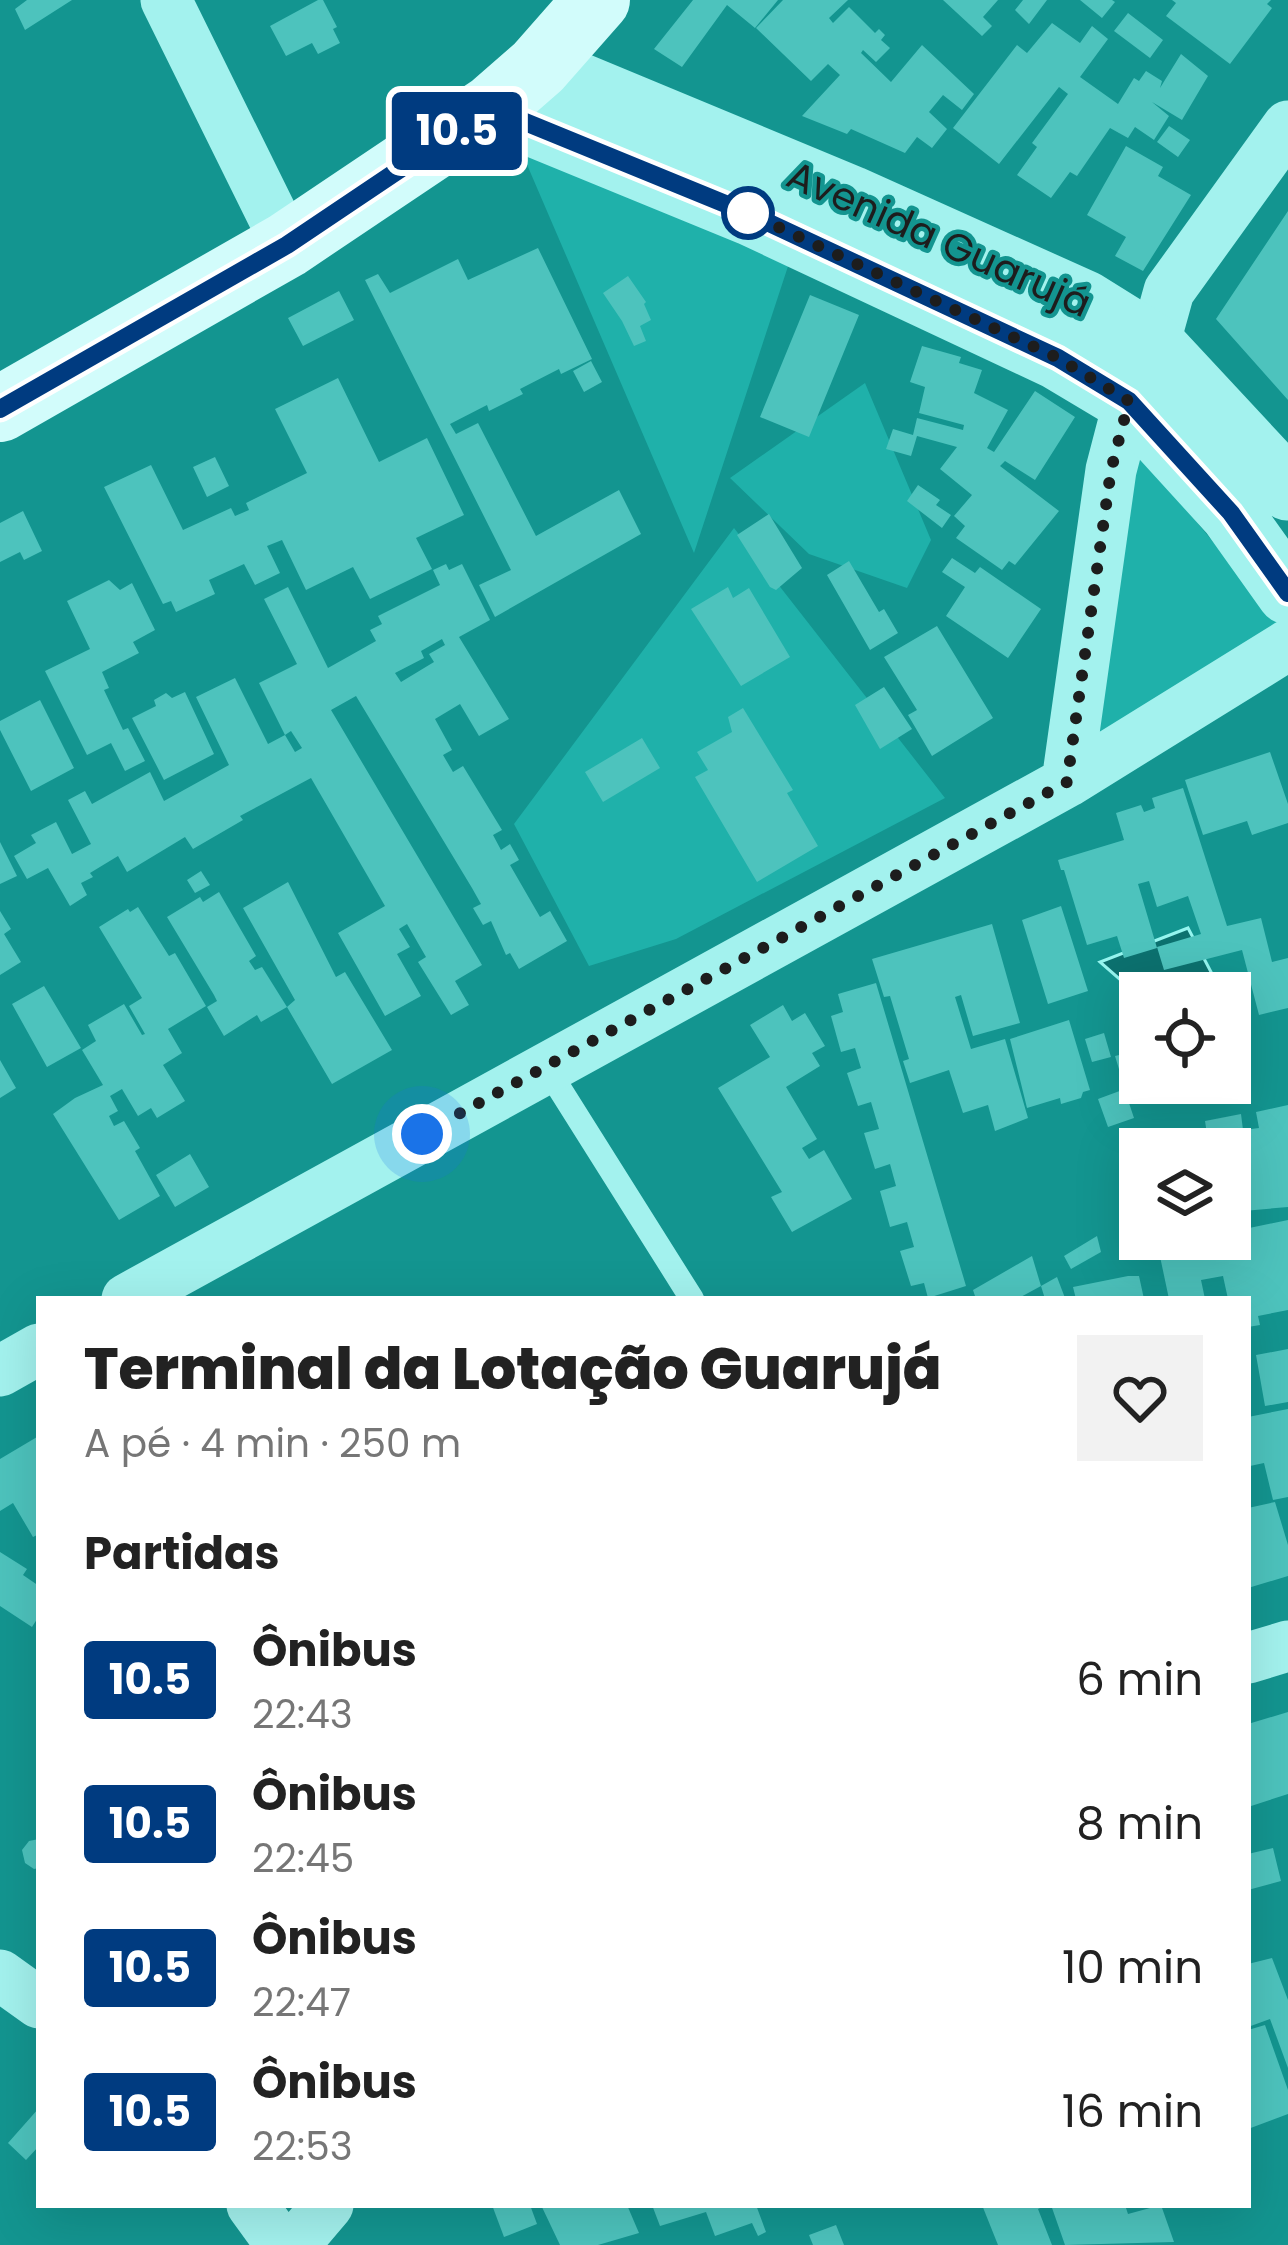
<!DOCTYPE html>
<html lang="pt">
<head>
<meta charset="utf-8">
<style>
  :root { --surface:#fff; --page:#f2f2f2; --text:#222; --muted:#767676 }
  body { margin:0; font-family:Poppins,sans-serif; background:var(--page); color:var(--text); height:100vh; display:flex; flex-direction:column; font-size:45px; white-space:nowrap }
  * { box-sizing:border-box; margin:0 }
  p { font-size:39px; color:var(--muted) }
  .icon { flex:none; width:66px; height:66px; fill:none; stroke:currentColor; stroke-width:2; stroke-linecap:round; stroke-linejoin:round }
  .map { position:relative; flex:1; overflow:hidden }
  .drawer { position:absolute; left:36px; top:1296px; width:1215px; height:912px; display:flex; flex-direction:column; background:var(--surface); border-radius:0px; box-shadow:0 12px 48px #0002 }
  .drawer>* { flex:none }
  .badge { padding:0 24px; border-radius:9px; font-size:42px; line-height:78px }
  .controls { position:absolute; left:1119px; top:972px; display:grid; gap:24px }
  .controls a { display:grid; place-items:center; width:132px; height:132px; border-radius:0px; background:var(--surface); box-shadow:0 12px 48px #0002; font-size:60px }
  .you { position:absolute; width:60px; height:60px; margin:-30px; border:9px solid #fff; border-radius:50%; background:#1a73e8; box-shadow:0 0 0 18px #1a73e833 }
  .map>.badge { position:absolute; translate:-50% -50%; box-shadow:0 0 0 6px #fff }
  h2 { padding:0 48px; font-size:45px; line-height:108px }
  .round { display:grid; place-items:center; flex:none; width:126px; height:126px; border-radius:0px; background:var(--page) }
  .overview { display:flex; align-items:center; justify-content:space-between; height:204px; padding:0 48px }
  h1 { font-size:57px; font-weight:800; line-height:90px }
  ul { padding:0; list-style:none }
  li { display:flex; align-items:center; gap:36px; height:144px; padding:0 48px }
  li div { flex:1 }
  li b { display:block; font-size:45px }
  li em { font-style:normal }
  li .badge { min-width:132px; font-weight:700; text-align:center }
  .map>svg:first-child { display:block }
  .green { fill:#1fb1aa }
  .water { fill:#0c716f; stroke:#95f5ef; stroke-width:3 }
  .building { fill:#4dc3bd; fill-rule:evenodd }
  .lines { fill:none; stroke-linecap:round; stroke-linejoin:round }
  .service { stroke:#a3f2ee; stroke-width:24 }
  .minor { stroke:#a3f2ee; stroke-width:51 }
  .tertiary { stroke:#a3f2ee; stroke-width:63 }
  .secondary { stroke:#d2fcfb; stroke-width:66 }
  .line-casing { stroke:#fff; stroke-width:27 }
  .line { stroke:#003b80; stroke-width:18 }
  .walk { stroke:#1d1d1d; stroke-width:12; stroke-dasharray:0 21.6 }
  .stop-dot { fill:#fff; stroke:#003b80; stroke-width:6 }
  .labels { text-anchor:middle; dominant-baseline:central; stroke-width:9; stroke-linejoin:round; paint-order:stroke }
  .street-label { font-size:39px; fill:#1d1d1d; stroke:#139590 }
</style>
</head>
<body>
<div class="map">
<svg width="1288" height="2245" viewBox="0 0 1288 2245">
  <rect width="100%" height="100%" fill="#139590"/>
  <path class="green" d="M522,153L794,248L694,553Z
    M865,383L931,540L907,588L809,554L730,478Z
    M1136,449L1282,625L1085,758Z
    M734,528L945,798L676,939L589,966L514,824Z"/>
  <path class="water" d="M1188,928L1222,993H1140V997L1100,962Z"/>
  <path class="building" d="M27,0H72L25,30L15,9Z
    M318,0H323L337,27L333,29L340,43L318,54L312,43L286,56L270,26Z
    M693,0H778L755,28L727,5L682,67L654,49Z
    M783,0H848L829,18L833,23L849,7L875,33L879,29L885,35L881,40L890,48L876,62L863,50L861,53L891,82L922,45L974,94L962,110L943,95L929,112L947,129L932,148L917,137L905,153L851,129L847,134L802,116L840,75L828,64L811,81L756,28Z
    M943,0H998L983,17L992,26L982,36Z
    M1023,0H1047L1029,24L1015,10Z
    M1080,0H1112L1115,2L1102,18Z
    M1172,0H1271L1267,4L1272,8L1230,64L1166,16L1176,3Z
    M1128,13L1163,40L1150,58L1114,31Z
    M1052,23L1080,43L1092,26L1108,39L1080,77L1118,104L1134,78L1139,81L1146,71L1162,81L1160,88L1181,54L1208,76L1182,120L1152,102L1169,116L1154,140L1135,127L1128,138L1110,128L1077,176L1070,172L1051,198L1017,175L1037,147L1032,143L1068,94L1059,87L999,164L953,128L1017,45L1027,53Z
    M1169,126L1190,140L1178,157L1157,142Z
    M1126,146L1163,167L1158,176L1191,195L1143,271L1115,256L1126,237L1087,215Z
    M1288,211V400L1216,319Z
    M538,248L592,359L561,374L559,369L520,389L523,394L489,411L487,405L450,424L456,434L478,423L536,536L619,490L641,534L495,617L479,585L511,570L365,280L378,274L390,293L458,259L468,280Z
    M628,276L646,302L644,304L651,320L640,326L646,341L634,346L622,321L603,293Z
    M339,291L354,320L303,346L288,318Z
    M810,295L859,315L809,437L760,417Z
    M922,346L961,357L959,363L982,370L974,393L1008,410L987,448L994,452L1035,391L1075,417L1035,480L1005,461L1000,466L1059,511L1015,565L1009,561L1002,570L956,538L965,526L954,516L972,495L940,469L957,447L917,436L911,456L886,449L893,429L913,435L917,418L963,430L964,425L919,413L925,387L910,382Z
    M591,361L602,382L584,392L573,371Z
    M338,378L379,462L427,438L464,515L416,538L432,569L370,599L353,567L306,590L282,540L267,546L280,573L255,585L244,564L209,580L215,594L176,612L171,601L163,604L104,487L151,465L183,530L231,508L235,516L249,510L246,503L307,473L275,409Z
    M215,457L229,486L207,497L193,467Z
    M918,485L940,500L936,505L951,515L942,528L907,501Z
    M23,511L42,551L24,560L20,552L0,562V523Z
    M769,514L802,568L776,590L770,587L737,535Z
    M952,558L975,573L980,567L1041,609L1008,658L946,616L965,587L942,572Z
    M849,561L879,612L884,609L898,633L870,650L827,575Z
    M446,564L449,570L462,564L490,620L459,637L509,719L479,736L460,704L435,719L452,750L443,755L453,772L463,766L502,830L493,835L501,850L510,844L519,860L510,865L540,917L550,911L567,941L519,969L510,953L506,955L491,921L483,925L473,908L481,904L472,888L356,696L331,710L482,965L455,981L469,1005L451,1015L418,962L426,957L407,924L399,929L410,947L397,954L421,996L385,1016L338,933L385,906L311,778L240,816L243,820L193,849L185,837L127,872L118,856L90,873L93,877L81,883L87,895L70,906L48,868L27,879L14,856L36,843L31,835L56,822L72,854L91,844L68,800L85,791L92,804L150,772L164,801L229,765L196,697L235,678L268,744L285,735L295,752L302,748L291,731L285,735L259,683L297,664L264,599L288,587L328,668L376,641L370,630L382,624L378,616L440,585L433,570ZM442,639L445,645L429,654L434,662L401,682L395,673L424,658L421,651Z
    M109,580L120,590L132,583L155,630L133,642L139,653L102,672L109,688L104,690L123,730L128,728L145,761L125,771L111,743L87,755L45,671L90,649L67,601Z
    M728,587L733,598L749,588L790,657L741,686L691,609Z
    M937,626L993,718L932,756L908,715L917,710L884,657Z
    M884,687L912,729L880,749L855,705Z
    M185,692L214,754L164,780L132,718L156,706L154,700L166,693L172,698Z
    M40,700L74,768L31,791L0,730V721Z
    M743,708L793,790L787,793L818,846L757,882L695,777L708,770L697,752L732,732L728,717Z
    M642,738L660,768L603,802L585,772Z
    M1270,752L1288,804V823L1252,835L1247,821L1203,835L1185,780Z
    M1183,788L1227,926L1261,918L1272,962L1288,958V1008L1259,1015L1242,950L1164,970L1157,947L1201,934L1188,896L1157,907L1149,881L1138,884L1157,948L1124,958L1117,936L1087,945L1064,870H1061L1058,860L1124,840L1116,813L1141,805L1144,812L1155,808L1152,798Z
    M0,842L17,876L0,884Z
    M201,871L210,885L195,893L187,880Z
    M288,882L336,977L345,972L392,1050L332,1084L287,1007L261,1022L257,1015L224,1036L207,1007L217,1001L214,995L167,917L200,897L203,902L219,892L256,956L249,961L255,970L262,967L287,1007L295,1000L243,908Z
    M1061,906L1088,991L1048,1004L1022,920Z
    M138,907L169,956L175,953L206,1006L168,1029L182,1053L163,1065L185,1101L157,1118L151,1108L138,1116L122,1089L110,1096L118,1111L109,1116L114,1126L124,1121L140,1148L135,1151L160,1196L119,1220L53,1114L75,1098L103,1085L82,1050L96,1041L88,1025L124,1004L142,1035L145,1034L129,1006L142,998L99,927L128,909L130,912Z
    M0,911L11,929L4,934L21,962L0,975Z
    M992,924L1020,1023L973,1036L961,995L955,997L971,1049L1005,1039L1028,1118L995,1131L988,1105L963,1113L949,1070L910,1083L903,1061L909,1059L890,996L884,997L872,959Z
    M876,983L966,1286L928,1298L924,1283L911,1286L900,1251L914,1247L907,1222L890,1227L880,1191L896,1186L890,1164L875,1169L864,1133L879,1129L871,1102L858,1106L847,1073L861,1068L855,1048L841,1052L831,1016L843,1012L838,994Z
    M44,986L81,1048L47,1067L12,1004Z
    M783,1005L792,1021L805,1013L825,1046L812,1053L820,1066L786,1087L817,1139L802,1148L809,1159L824,1150L852,1199L792,1232L771,1197L782,1192L718,1088L770,1057L750,1025Z
    M1069,1020L1090,1090L1083,1092L1081,1098L1061,1104L1060,1098L1027,1108L1010,1039Z
    M1104,1033L1111,1057L1092,1062L1085,1039Z
    M1140,1050V1083L1164,1085L1126,1094L1134,1118L1108,1127L1098,1099L1125,1089L1115,1056Z
    M0,1060L16,1088L0,1098Z
    M1288,1105V1207L1232,1212L1230,1149H1195L1194,1143L1208,1141L1205,1121L1241,1114L1243,1130L1259,1128L1256,1112Z
    M190,1154L209,1187L175,1207L156,1175Z
    M1288,1220V1310L1258,1316L1260,1325L1248,1327V1299H1228L1223,1276L1201,1280L1205,1299H1169L1158,1247L1198,1239H1230V1232Z
    M1097,1236L1101,1252L1071,1269L1064,1256Z
    M1032,1256L1041,1286L1017,1299H976L973,1290Z
    M1128,1276H1139L1144,1299H1076L1073,1287Z
    M1057,1277L1065,1298L1045,1299L1041,1286Z
    M1288,1349V1402L1265,1406L1256,1355Z
    M1288,1409V1497L1273,1500L1264,1463L1250,1466L1248,1417Z
    M37,1437L39,1534L33,1537L13,1503L0,1511V1459Z
    M1275,1502L1288,1545V1576L1248,1588V1508Z
    M0,1552L27,1569L23,1575L39,1586V1616L32,1627L0,1606Z
    M1288,1712V1794L1248,1807V1724Z
    M39,1839V1868L34,1869L25,1863L22,1850L29,1841Z
    M1273,1848L1281,1881L1248,1890V1854Z
    M1272,1958L1288,2000V2068L1270,2019L1248,2027V1964Z
    M1265,2025L1288,2090V2114L1248,2129V2030Z
    M39,2108V2146L26,2160L8,2143Z
    M492,2205H530L537,2224L504,2237Z
    M541,2205H627L639,2233L598,2245H560Z
    M652,2205H756L766,2232L758,2236L752,2223L715,2236L706,2212L660,2226Z
    M982,2205H1047L1038,2209L1052,2245H998Z
    M1051,2205H1125L1128,2214L1161,2205L1174,2242L1065,2245Z
    M836,2225L844,2245H813L809,2235Z"/>
  <g class="lines">
    <path class="service" d="M546,1067L692,1299"/>
    <path class="minor" d="M166,0L287,245
      M1067,782L1111,470L1129,401L1154,345L1169,291L1288,126
      M127,1299L1067,782L1288,645
      M0,1371L39,1349
      M1248,1658L1288,1646
      M0,1975L39,2003
      M252,2205L281,2245
      M294,2245L328,2205"/>
    <path class="tertiary" d="M538,67L851,197L1085,302L1154,345L1288,489
      M491,108L750,214L1057,358L1129,401L1231,513L1288,593"/>
    <path class="secondary" d="M0,409L287,245L491,108L538,67L597,0"/>
  </g>
  <g class="lines">
    <defs>
      <path id="line" d="M0,409L287,245L491,108L750,214L1058,358L1129,401L1231,513L1288,593"/>
    </defs>
    <use href="#line" class="line-casing"/>
    <use href="#line" class="line"/>
    <path class="walk" d="M422,1134L1067,782L1111,470L1129,401L1058,358L748,213"/>
  </g>
  <circle class="stop-dot" cx="748" cy="213" r="24"/>
  <g class="labels">
    <g class="street-label">
      <text transform="translate(939 239) rotate(24)">Avenida Guarujá</text>
    </g>
  </g>
</svg>
<div class="controls">
<a><svg class="icon" aria-label="locate" viewBox="0 0 24 24"><circle cx="12" cy="12" r="6"/><path d="M12 2v4M12 18v4M2 12h4M18 12h4"/></svg></a>
<a><svg class="icon" aria-label="layers" viewBox="0 0 24 24"><path d="M12 4l9 5-9 5-9-5zM3 14l9 5 9-5"/></svg></a>
</div>
<div class="you" style="left:422px;top:1134px"></div>
<b class="badge" style="left:457px;top:131px;background:#003b80;color:#fff">10.5</b>
<section class="drawer">
<div class="overview"><div><h1>Terminal da Lotação Guarujá</h1><p>A pé · 4 min · 250 m</p></div><a class="round"><svg class="icon" aria-label="heart" viewBox="0 0 24 24"><path d="M12 20l-8-8c-3-5 5-10 8-4 3-6 11-1 8 4z"/></svg></a></div>
<h2>Partidas</h2>
<ul>
<li><span class="badge" style="background:#003b80;color:#fff">10.5</span><div><b>Ônibus</b><p>22:43</p></div><em>6 min</em></li>
<li><span class="badge" style="background:#003b80;color:#fff">10.5</span><div><b>Ônibus</b><p>22:45</p></div><em>8 min</em></li>
<li><span class="badge" style="background:#003b80;color:#fff">10.5</span><div><b>Ônibus</b><p>22:47</p></div><em>10 min</em></li>
<li><span class="badge" style="background:#003b80;color:#fff">10.5</span><div><b>Ônibus</b><p>22:53</p></div><em>16 min</em></li>
</ul>
</section>
</div>
</body>
</html>
